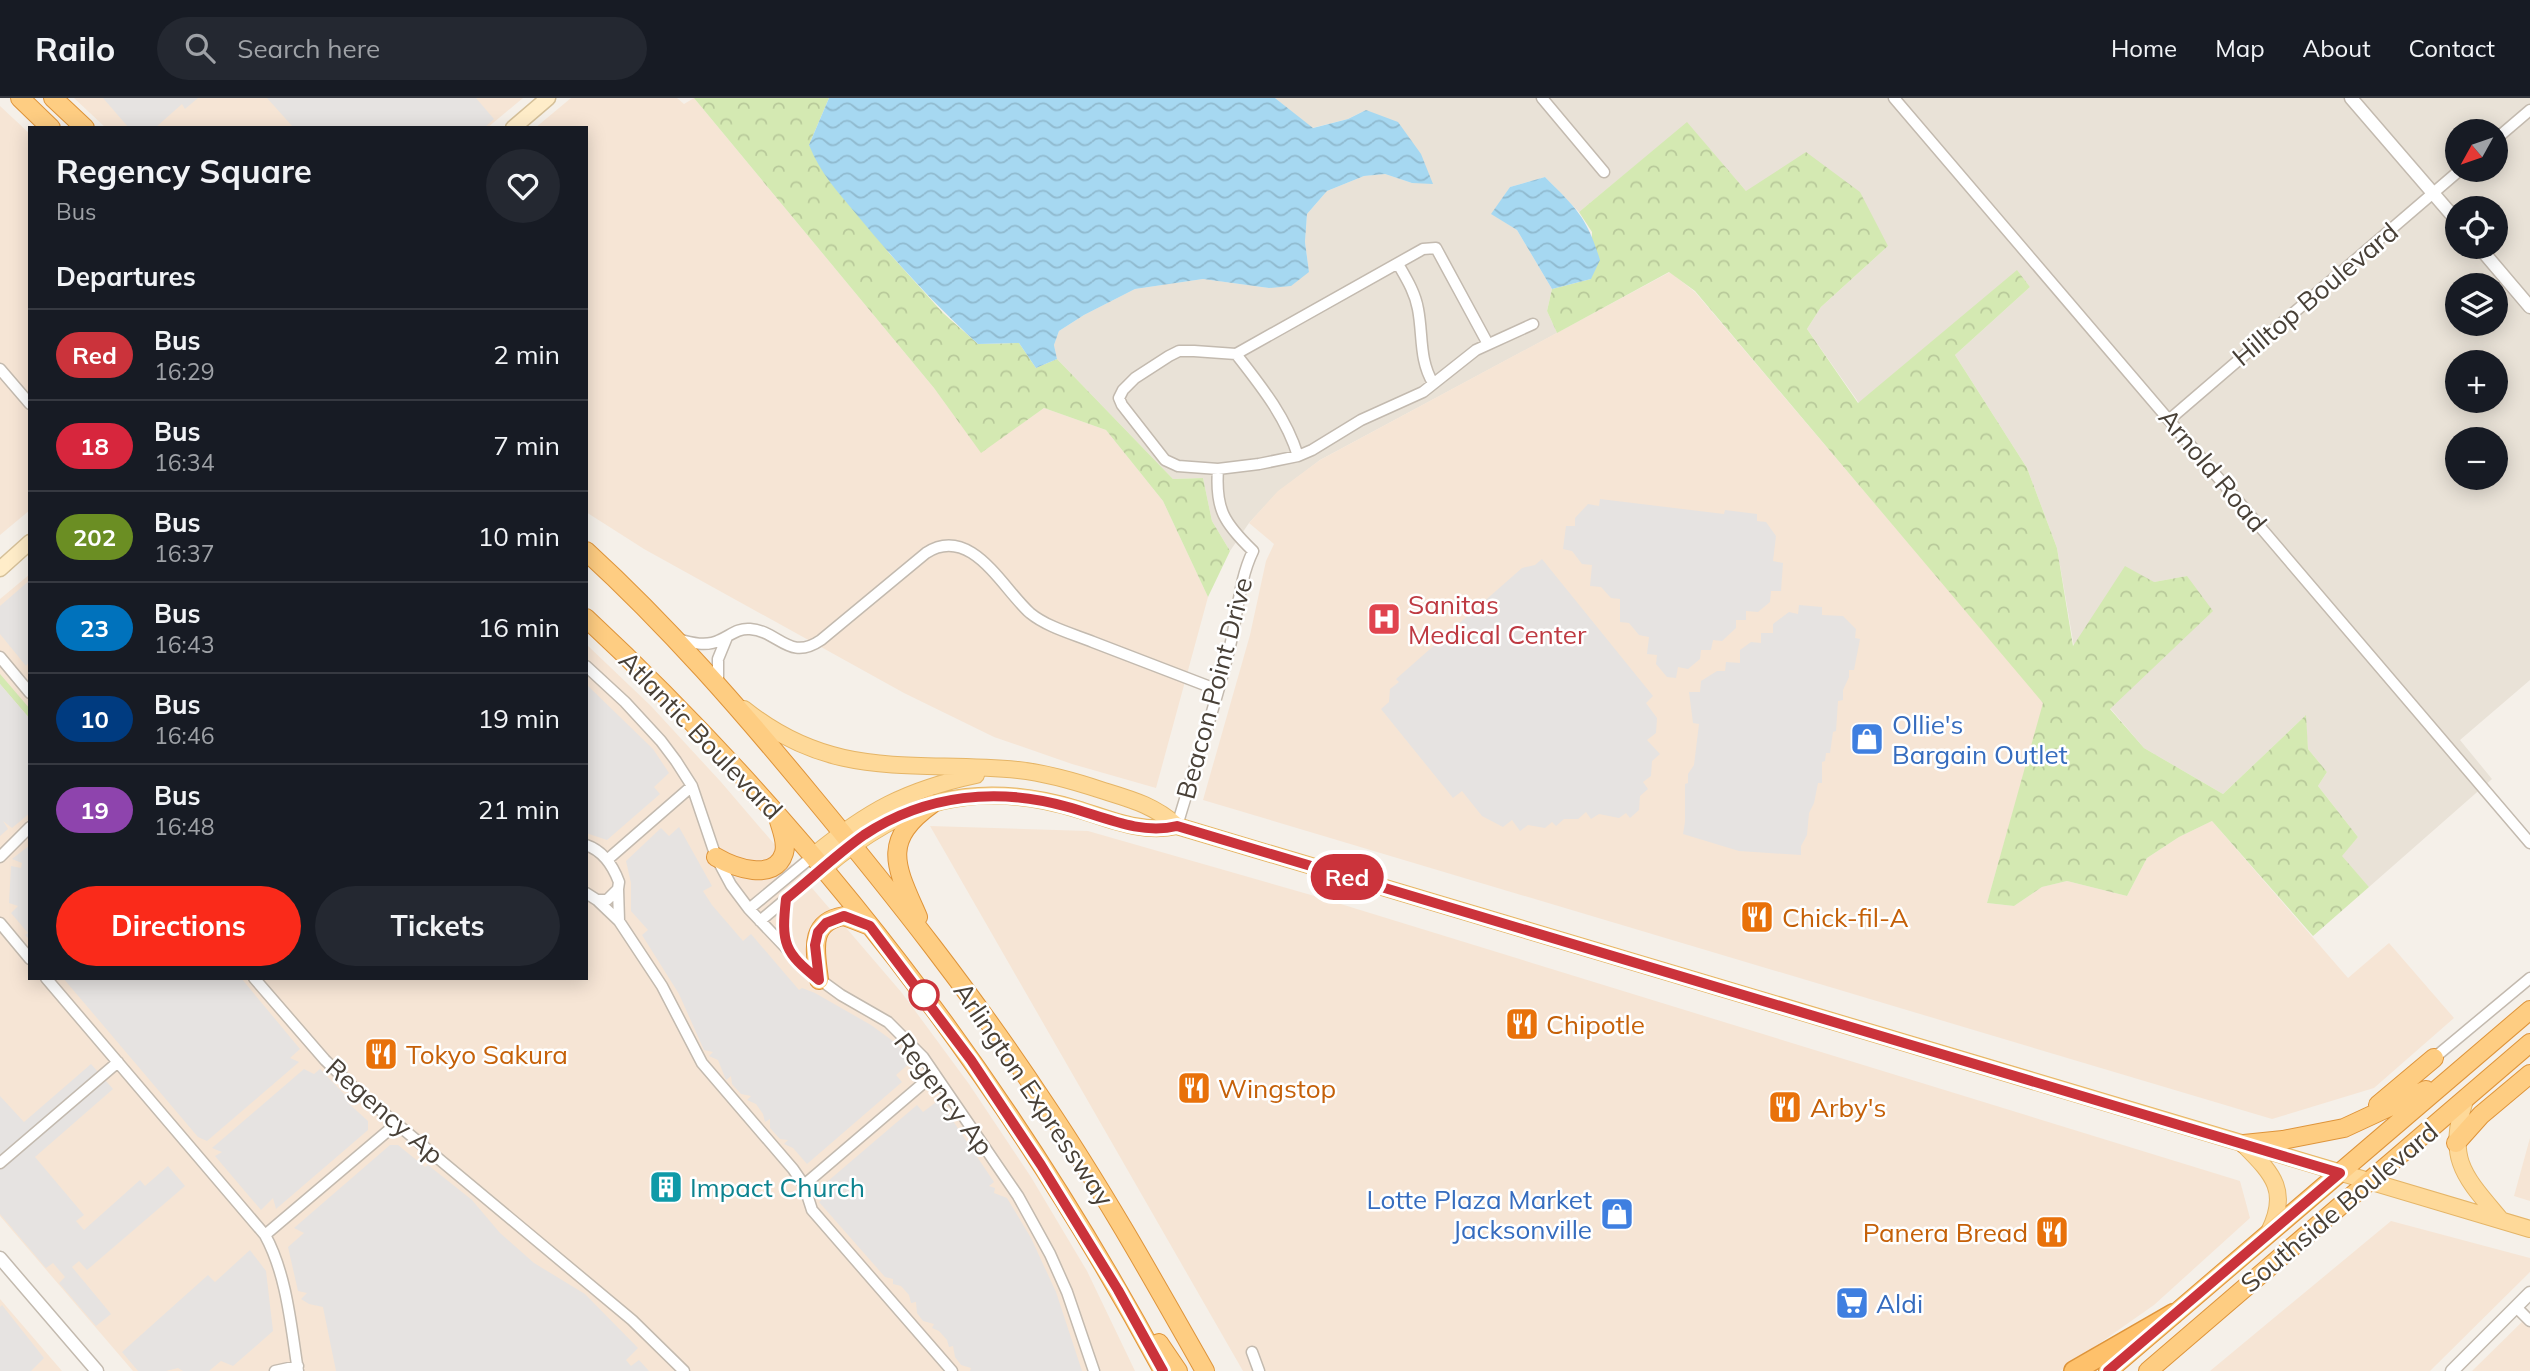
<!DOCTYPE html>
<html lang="en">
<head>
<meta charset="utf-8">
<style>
  :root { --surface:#171b24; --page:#242831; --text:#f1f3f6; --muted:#9ea1a6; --line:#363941; --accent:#fa2a1a }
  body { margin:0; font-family:Mulish,sans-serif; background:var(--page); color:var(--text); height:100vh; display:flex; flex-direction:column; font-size:26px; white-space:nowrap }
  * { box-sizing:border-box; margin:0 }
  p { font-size:23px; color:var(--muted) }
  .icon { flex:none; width:38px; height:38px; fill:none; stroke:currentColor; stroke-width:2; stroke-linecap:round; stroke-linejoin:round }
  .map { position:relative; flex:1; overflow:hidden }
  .drawer { position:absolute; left:28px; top:28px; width:560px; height:854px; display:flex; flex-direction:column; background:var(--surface); border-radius:0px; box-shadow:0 4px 18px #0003 }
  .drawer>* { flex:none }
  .badge { padding:0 14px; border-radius:23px; font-size:24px; line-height:46px }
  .needle { width:46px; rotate:230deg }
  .tools { position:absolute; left:2445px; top:21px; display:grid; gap:14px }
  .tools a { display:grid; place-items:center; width:63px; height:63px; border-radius:50%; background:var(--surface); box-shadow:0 4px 18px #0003; font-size:35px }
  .map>.badge { position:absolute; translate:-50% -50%; box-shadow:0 0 0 4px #fff }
  h2 { padding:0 28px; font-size:26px; line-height:63px }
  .round { display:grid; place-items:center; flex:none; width:74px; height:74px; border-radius:37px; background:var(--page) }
  .summary { display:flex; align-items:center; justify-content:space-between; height:119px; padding:0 28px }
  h1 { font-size:33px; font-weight:700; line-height:52px }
  .button { display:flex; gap:14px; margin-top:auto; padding:14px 28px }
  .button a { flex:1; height:80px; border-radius:42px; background:var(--accent); color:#fff; font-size:28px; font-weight:700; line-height:80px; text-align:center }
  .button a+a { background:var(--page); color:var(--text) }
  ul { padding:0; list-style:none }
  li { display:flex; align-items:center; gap:21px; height:91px; padding:0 28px; border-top:2px solid var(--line) }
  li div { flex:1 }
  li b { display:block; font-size:26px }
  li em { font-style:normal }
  li .badge { min-width:77px; font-weight:700; text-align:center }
  header { display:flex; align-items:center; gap:42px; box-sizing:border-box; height:98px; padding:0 35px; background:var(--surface); border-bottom:2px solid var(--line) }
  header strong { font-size:33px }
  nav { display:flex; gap:38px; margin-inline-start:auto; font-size:24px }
  .search { width:490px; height:63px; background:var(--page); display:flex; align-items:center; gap:18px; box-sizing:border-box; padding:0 24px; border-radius:38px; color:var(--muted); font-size:26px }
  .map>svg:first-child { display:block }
  .residential { fill:#e9e2d7; fill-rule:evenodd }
  .commercial { fill:#f6e5d5 }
  .green { fill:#d4e9b2 }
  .forest { fill:url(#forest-crowns) }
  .parking { fill:#e6e3e1 }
  .water { fill:url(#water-waves) }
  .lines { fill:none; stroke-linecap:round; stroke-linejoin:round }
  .minor-casing { stroke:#c3baaf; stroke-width:13 }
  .tertiary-casing { stroke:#c3baaf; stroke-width:15 }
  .secondary-casing { stroke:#d5c099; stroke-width:17 }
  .primary-casing { stroke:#e5b567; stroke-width:18 }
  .trunk-casing { stroke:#de943a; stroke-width:20 }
  .motorway-casing { stroke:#de943a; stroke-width:22 }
  .minor { stroke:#fff; stroke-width:10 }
  .tertiary { stroke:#fff; stroke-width:12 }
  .secondary { stroke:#ffedc9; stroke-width:14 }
  .primary { stroke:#fed999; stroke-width:16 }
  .trunk { stroke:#fecd82; stroke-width:18 }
  .motorway { stroke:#fec16b; stroke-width:19 }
  .line-casing { stroke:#fff; stroke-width:16 }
  .line { stroke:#cb333b; stroke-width:10 }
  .stop-dot { fill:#fff; stroke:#cb333b; stroke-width:3.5 }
  .labels { text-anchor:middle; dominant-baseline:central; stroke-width:5; stroke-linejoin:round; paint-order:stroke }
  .street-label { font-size:26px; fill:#484037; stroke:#fff }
  .health-label { font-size:26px; fill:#be3a42; stroke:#fff; text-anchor:start }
  .shop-label { font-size:26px; fill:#366cbe; stroke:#fff; text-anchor:start }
  .food-label { font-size:26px; fill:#c56008; stroke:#fff; text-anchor:start }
  .culture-label { font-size:26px; fill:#0d838f; stroke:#fff; text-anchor:start }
</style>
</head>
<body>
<header>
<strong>Railo</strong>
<div class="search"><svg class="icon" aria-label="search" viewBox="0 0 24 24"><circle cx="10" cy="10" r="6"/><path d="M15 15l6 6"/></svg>Search here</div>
<nav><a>Home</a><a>Map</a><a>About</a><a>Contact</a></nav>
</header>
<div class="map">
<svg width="2530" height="1273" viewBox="0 0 2530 1273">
  <defs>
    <pattern id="forest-crowns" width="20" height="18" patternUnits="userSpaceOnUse" patternTransform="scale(1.75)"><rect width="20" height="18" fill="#d4e9b2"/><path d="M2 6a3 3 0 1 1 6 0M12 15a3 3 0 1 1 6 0" fill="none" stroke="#b8c99a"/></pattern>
    <pattern id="water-waves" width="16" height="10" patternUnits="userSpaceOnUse" patternTransform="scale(1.75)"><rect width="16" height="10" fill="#a6d8f1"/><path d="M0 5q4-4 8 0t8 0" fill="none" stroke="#90bacf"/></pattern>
  </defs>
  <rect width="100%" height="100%" fill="#f5f0e9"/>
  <path class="residential" d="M1275,0H2530V582L2460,642L2492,681L2369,789L2341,758L2358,739L2318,688L2327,674L2308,651L2305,618L2223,696L2144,650L2110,610L2187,478L2154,484L2074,549L2057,450L2027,370L1955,257L2030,189L2017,173L1859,305L1807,231L1821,209L1888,148L1746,93L1687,25L1579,114L1545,79L1510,89L1492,116L1517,132L1552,191L1547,213L1557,235L1320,362L1278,394L1249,425L1230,453L1212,423L1203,380L1173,381L1057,261L1054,247L1059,233L1084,217L1135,191L1203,181L1269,190L1309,174L1305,144L1307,116L1327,93L1364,78L1385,76L1412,85L1366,12L1348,21L1312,30ZM2457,33H2496V72H2457ZM2457,110H2496V149H2457ZM2457,187H2496V226H2457ZM2457,264H2496V303H2457ZM2457,341H2496V380H2457Z"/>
  <path class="commercial" d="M74,0H523L487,30H106Z
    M571,0H677L684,6L694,0L934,290L981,354L1044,310L1106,332L1163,403L1208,499L1156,690L1072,666L994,639L904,595L644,451L586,414V30H535Z
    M0,8L30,36V412L0,437Z
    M1670,174L1695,194L2044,605L1987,805L2014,808L2042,789L2067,783L2127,798L2147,760L2179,739L2212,723L2348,880L2389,845L2454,920L2374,990L2272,1021L1203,702L1250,537L1266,463L1274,446L1249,425L1278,393L1320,362Z
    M30,476V880H586V546L651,608L721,684L902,895L969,986L1031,1079L1087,1173L1135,1273H133L0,1118V501Z
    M930,728L1088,733L1318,799L2240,1083L2250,1120L2154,1207L2060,1273H1243Z
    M2530,1040V1103L2514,1098Z
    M2391,1123L2530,1160V1174L2430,1273H2210Z
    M0,1201L62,1273H0Z
    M2530,1216V1273H2472Z"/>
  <path class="green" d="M0,576L30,611V621L0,586Z"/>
  <path class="forest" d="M694,0H829L809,47L889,155L943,215L978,246L1019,245L1036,270L1057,261L1173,381L1203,380L1212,423L1230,453L1208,499L1163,403L1106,332L1044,310L981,355L934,290Z
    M1687,24L1746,93L1806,54L1860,94L1888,148L1821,209L1807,231L1858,305L2017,172L2030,189L1955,257L2027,370L2057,450L2073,548L2125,468L2154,484L2187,478L2213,513L2110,611L2144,650L2223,696L2306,617L2308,651L2327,674L2318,688L2358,739L2342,758L2369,789L2313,838L2212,723L2179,739L2147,760L2127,798L2067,783L2042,789L2014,808L1987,805L2043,605L1695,193L1669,174L1557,235L1547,213L1552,191L1591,181L1592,134L1579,114Z"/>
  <path class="parking" d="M103,0H198L185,11L182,6L155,30H129Z
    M267,0H476L494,21L484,30H294Z
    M1600,401L1724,416L1725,412L1757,416V423L1766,424L1776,438L1773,463L1783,465L1781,493H1771L1770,504L1758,514L1746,513V522H1736V530L1722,543L1713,542L1711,552H1701L1700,561L1688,571L1678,569L1676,580L1667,579L1656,566L1657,557L1647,556L1649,539L1639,537L1629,525L1620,524V501L1611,500L1601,489L1590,488L1592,467L1582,466L1572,453L1563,451L1566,428H1575V420L1588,406L1599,408Z
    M1542,461L1653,598L1646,605L1657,620L1656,635L1647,642L1660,656L1652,663L1651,678L1643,684L1648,691L1640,698L1639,712L1630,720L1626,715L1619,720L1599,716L1591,721L1586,714L1578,721H1564L1556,728L1552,724L1545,730L1528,727L1520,733L1512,722L1503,729L1482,718L1462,693L1453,700L1381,611L1389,604L1390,591L1399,584L1396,581L1522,470L1535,467Z
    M30,482V563L26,568L0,536V508Z
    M1799,507L1822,509V517L1843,518L1856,531L1855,540L1860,541L1854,572H1849V579L1843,592V602L1838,603L1836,633L1833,634L1830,655H1826L1825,663L1822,664V685H1818L1814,705L1809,715L1807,737L1801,748V757L1739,753L1683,736L1685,724V686L1688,685V676L1694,667L1699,626L1693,625L1689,594H1700L1701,583L1717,573H1725L1726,564L1740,565V552L1751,544L1761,545V535H1773V526L1789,514L1798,516Z
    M0,586L30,621V715L12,730L3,723L8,731L0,738Z
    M586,586L653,651L669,675L654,689L660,696L607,742L586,735Z
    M679,729L712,788L703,793L712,807L743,843L751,836L799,892L802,890L815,895L871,927L897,946L912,963L896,977L902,984L807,1066L793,1050L784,1046L788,1042L780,1041L770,1030V1021L765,1024L763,1016L756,1006L747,1002L751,998L741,996L732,986L731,978L726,982L718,962L709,958L713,954L704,952L679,896L642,837L648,832L631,813V785L626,763L661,730L669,738Z
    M30,747V842L25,837L28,835L11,815L18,808L9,805L11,768L21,770L22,765L12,761Z
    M63,880H241L300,951L290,960L299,964L207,1043L198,1039Z
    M91,966L113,991L35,1059L84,1117L76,1123L84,1132L140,1082L145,1088L168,1068L185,1088L87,1172L79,1163L72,1169L111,1216L96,1228L59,1185L65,1179L53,1165L46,1170L0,1116V998L24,1024Z
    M304,971L314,976L320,971L348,1000L347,1004L368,1023V1032L276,1111L273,1100L261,1112L215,1058L222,1054L212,1050Z
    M939,1002L994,1084L989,1088L995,1090L994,1095L1007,1100L1031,1140L1056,1194L1082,1273H970L971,1270L961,1267L955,1259L953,1248L949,1249L947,1242L939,1233L932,1230L934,1226L923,1223L917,1215L916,1204L911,1205L909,1197L901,1188L893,1186V1181L885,1179L819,1104L827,1097L821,1089L917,1007L923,1014Z
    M390,1047H398L425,1069L428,1067L472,1102L500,1135L534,1165L585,1196L638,1250L626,1262L631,1268L639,1262L649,1273H336L323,1209L309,1206L301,1201L307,1195L298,1193L288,1149L304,1135L294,1130Z
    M250,1152L266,1173L273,1233L233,1268L221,1263L209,1273H183L178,1270L166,1273H138L122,1254L208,1177L215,1184Z
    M2,1207L44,1260L31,1273H0V1209Z"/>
  <path class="water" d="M829,0H1275L1313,30L1348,21L1366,12L1398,24L1421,56L1433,86L1412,85L1385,76L1364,78L1327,93L1307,116L1305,144L1309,174L1291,188L1269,190L1203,181L1135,191L1084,217L1059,233L1054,247L1057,261L1036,270L1019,245L978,246C934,206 895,163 857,117C838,94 820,75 809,47Z
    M1545,79C1576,110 1587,119 1600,162L1591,181L1552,191L1517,132L1491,116L1510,89Z"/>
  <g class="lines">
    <defs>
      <path id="minor" d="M1542,0L1604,74
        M1894,0L2530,745
        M2496,41L2530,12
        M1398,166C1406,180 1415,194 1418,211C1423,237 1419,262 1433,285
        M1488,246L1436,150L1423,151L1236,256L1194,253H1179L1169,258L1135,280L1123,292L1119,300L1122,307L1165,362L1178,368L1218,371L1259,366L1298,358L1312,352L1361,322L1423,294L1476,252L1533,226
        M1236,256C1261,288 1286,319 1298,358
        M0,271L30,306
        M2170,321L2460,72
        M678,541C691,545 707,549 720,542C731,537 738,530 750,531C779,533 789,564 821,542L926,455C971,426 1002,490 1030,515C1047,529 1073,536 1093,544C1135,560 1177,576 1218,592
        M0,559L30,595
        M586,568L625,604L661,643L676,663L692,688L716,759L731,787L749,811L808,873L841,897L888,924L923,959L1018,1098L1050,1156L1067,1194L1094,1273
        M718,587V561L727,539
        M1177,728C1194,669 1215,611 1229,552C1238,519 1238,484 1253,453C1224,425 1215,411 1218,371
        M586,747C604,753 613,768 619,784L618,791L607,802H597L586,795
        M0,759L30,729
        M607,762L692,688
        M618,791L619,823L662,888L702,965L793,1071L804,1087L812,1112L952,1273
        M597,802L619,823
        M749,811L813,758
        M760,823L786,801
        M0,825L30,861
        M789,853L784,829L786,801L824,770
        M46,880L265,1137C287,1177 291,1229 298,1273
        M254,880L325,962L355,991L632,1222L684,1273
        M2434,960L2530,880
        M0,1065L118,964
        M804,1087L934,976
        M265,1137L396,1026
        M2516,1209L2530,1223
        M1252,1254L1259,1273
        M275,1273L298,1268"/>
      <path id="tertiary" d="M2351,0L2457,123
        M2479,149L2530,209
        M0,1160L97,1273
        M2452,1273L2530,1195"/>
      <path id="secondary" d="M513,30L548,0
        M0,471L30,444"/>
      <path id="primary" d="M744,611C835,684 913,662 1018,672C1046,675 1074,683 1101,692C1130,701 1154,707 1177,728L2530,1131
        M813,758C868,713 906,692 976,677
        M824,770C905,702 973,680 1077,711C1110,721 1142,736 1177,728
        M2465,1002C2446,1062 2464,1078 2501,1122
        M2245,1048C2274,1077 2289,1094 2269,1134"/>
      <path id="trunk" d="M20,0L51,30
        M53,0L85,30
        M586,453C669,529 741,612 812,698C894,797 974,898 1045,1006C1103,1092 1154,1183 1205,1273
        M586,520C819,737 1012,993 1163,1273
        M716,759C733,769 775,785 784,755C787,745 782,733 779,723
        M918,819C896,769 880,743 932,706
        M819,882C816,855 807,824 844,818L870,828
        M2378,1007L2434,960
        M2456,1045L2481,1017L2530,976
        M2244,1046L2283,1042L2344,1030L2426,992
        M1159,1245L1178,1273
        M2108,1273L2530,912
        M2148,1273L2530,945"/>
      <path id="motorway" d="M2074,1273L2173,1216"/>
    </defs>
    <use href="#minor" class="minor-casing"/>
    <use href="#tertiary" class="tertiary-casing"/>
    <use href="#secondary" class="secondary-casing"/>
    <use href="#primary" class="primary-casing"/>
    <use href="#trunk" class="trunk-casing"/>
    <use href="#motorway" class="motorway-casing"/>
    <use href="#minor" class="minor"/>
    <use href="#tertiary" class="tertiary"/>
    <use href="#secondary" class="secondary"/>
    <use href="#primary" class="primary"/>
    <use href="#trunk" class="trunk"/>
    <use href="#motorway" class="motorway"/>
  </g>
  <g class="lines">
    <defs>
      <path id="line" d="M1163,1273L1118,1192L1041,1067L971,962L870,828L844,818L826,825L818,834L815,847L819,882C784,854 781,846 786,801C812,780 837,756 864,737C926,696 998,689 1068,709C1104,719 1140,737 1177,728L2340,1075L2108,1273"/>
    </defs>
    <use href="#line" class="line-casing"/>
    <use href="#line" class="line"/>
  </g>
  <defs>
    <symbol id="hospital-square" viewBox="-11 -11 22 22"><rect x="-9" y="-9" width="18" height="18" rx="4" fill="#e0444e" stroke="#fff"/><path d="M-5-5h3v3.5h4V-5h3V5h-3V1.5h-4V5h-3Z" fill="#fff"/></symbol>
    <symbol id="shop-square" viewBox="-11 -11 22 22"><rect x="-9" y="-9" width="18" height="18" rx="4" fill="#3f7fe0" stroke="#fff"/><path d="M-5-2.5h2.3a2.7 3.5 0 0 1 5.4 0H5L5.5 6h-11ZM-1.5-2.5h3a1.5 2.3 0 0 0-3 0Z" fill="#fff"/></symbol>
    <symbol id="restaurant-square" viewBox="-11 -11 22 22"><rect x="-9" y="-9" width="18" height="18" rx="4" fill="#e8710a" stroke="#fff"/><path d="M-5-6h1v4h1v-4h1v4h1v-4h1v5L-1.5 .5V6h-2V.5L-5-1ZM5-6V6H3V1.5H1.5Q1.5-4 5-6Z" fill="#fff"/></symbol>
    <symbol id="building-square" viewBox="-11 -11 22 22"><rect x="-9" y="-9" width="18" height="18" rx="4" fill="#0f9aa8" stroke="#fff"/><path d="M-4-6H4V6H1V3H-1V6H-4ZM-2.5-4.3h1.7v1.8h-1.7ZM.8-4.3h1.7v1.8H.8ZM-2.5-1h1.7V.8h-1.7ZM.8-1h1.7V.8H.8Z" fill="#fff"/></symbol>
    <symbol id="supermarket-square" viewBox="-11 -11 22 22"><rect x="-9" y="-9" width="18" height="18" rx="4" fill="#3f7fe0" stroke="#fff"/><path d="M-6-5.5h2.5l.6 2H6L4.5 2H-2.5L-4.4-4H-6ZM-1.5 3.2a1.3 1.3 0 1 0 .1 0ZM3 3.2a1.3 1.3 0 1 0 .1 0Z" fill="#fff"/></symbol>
  </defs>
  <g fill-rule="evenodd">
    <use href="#hospital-square" x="1365" y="502" width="38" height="38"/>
    <use href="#shop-square" x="1848" y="622" width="38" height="38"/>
    <use href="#restaurant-square" x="1738" y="800" width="38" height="38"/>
    <use href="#restaurant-square" x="1503" y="907" width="38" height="38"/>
    <use href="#restaurant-square" x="362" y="937" width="38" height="38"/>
    <use href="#restaurant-square" x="1175" y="971" width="38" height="38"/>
    <use href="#restaurant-square" x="1766" y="990" width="38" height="38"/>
    <use href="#building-square" x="647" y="1070" width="38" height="38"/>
    <use href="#shop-square" x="1598" y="1097" width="38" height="38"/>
    <use href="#restaurant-square" x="2033" y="1115" width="38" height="38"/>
    <use href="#supermarket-square" x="1833" y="1186" width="38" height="38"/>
  </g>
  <circle class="stop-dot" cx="924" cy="897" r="14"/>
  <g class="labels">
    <g class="street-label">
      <text transform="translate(2315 196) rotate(-40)">Hilltop Boulevard</text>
      <text transform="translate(2213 372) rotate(50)">Arnold Road</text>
      <text transform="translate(1214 590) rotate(-75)">Beacon Point Drive</text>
      <text transform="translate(701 637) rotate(46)">Atlantic Boulevard</text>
      <text transform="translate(944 996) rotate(53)">Regency Ap</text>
      <text transform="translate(1034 996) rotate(56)">Arlington Expressway</text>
      <text transform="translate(385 1013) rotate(41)">Regency Ap</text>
      <text transform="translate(2339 1109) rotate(-40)">Southside Boulevard</text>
    </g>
    <g class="health-label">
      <text x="1408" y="506">Sanitas<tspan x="1408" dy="30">Medical Center</tspan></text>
    </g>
    <g class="shop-label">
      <text x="1892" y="626">Ollie's<tspan x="1892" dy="30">Bargain Outlet</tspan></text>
      <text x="1592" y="1101" text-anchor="end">Lotte Plaza Market<tspan x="1592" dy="30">Jacksonville</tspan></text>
      <text x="1876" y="1205">Aldi</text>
    </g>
    <g class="food-label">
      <text x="1782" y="819">Chick-fil-A</text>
      <text x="1546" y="926">Chipotle</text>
      <text x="406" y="956">Tokyo Sakura</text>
      <text x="1218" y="990">Wingstop</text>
      <text x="1810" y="1009">Arby's</text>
      <text x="2028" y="1134" text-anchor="end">Panera Bread</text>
    </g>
    <g class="culture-label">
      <text x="690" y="1089">Impact Church</text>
    </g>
  </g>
</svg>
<div class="tools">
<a><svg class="needle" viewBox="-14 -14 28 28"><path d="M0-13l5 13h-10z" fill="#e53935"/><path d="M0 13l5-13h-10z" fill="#9ea1a6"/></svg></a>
<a><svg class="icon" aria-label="locate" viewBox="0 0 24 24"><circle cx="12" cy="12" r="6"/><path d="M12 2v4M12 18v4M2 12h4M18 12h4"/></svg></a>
<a><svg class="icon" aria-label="layers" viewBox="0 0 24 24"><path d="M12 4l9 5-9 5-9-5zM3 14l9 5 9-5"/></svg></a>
<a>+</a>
<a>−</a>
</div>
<b class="badge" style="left:1347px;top:779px;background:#cb333b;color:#fff">Red</b>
<section class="drawer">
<div class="summary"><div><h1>Regency Square</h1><p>Bus</p></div><a class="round"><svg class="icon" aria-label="heart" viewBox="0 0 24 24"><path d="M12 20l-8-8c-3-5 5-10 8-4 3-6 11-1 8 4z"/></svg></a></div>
<h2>Departures</h2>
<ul>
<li><span class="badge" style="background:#cb333b;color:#fff">Red</span><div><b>Bus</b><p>16:29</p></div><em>2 min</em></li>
<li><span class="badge" style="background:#d7263d;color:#fff">18</span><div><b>Bus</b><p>16:34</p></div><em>7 min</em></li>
<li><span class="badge" style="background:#6b8e23;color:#fff">202</span><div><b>Bus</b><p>16:37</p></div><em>10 min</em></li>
<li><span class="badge" style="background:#0072bc;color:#fff">23</span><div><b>Bus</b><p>16:43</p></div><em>16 min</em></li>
<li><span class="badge" style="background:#003b80;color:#fff">10</span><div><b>Bus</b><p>16:46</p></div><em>19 min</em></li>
<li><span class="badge" style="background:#8e44ad;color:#fff">19</span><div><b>Bus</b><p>16:48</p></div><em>21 min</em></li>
</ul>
<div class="button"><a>Directions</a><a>Tickets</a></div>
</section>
</div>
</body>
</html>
